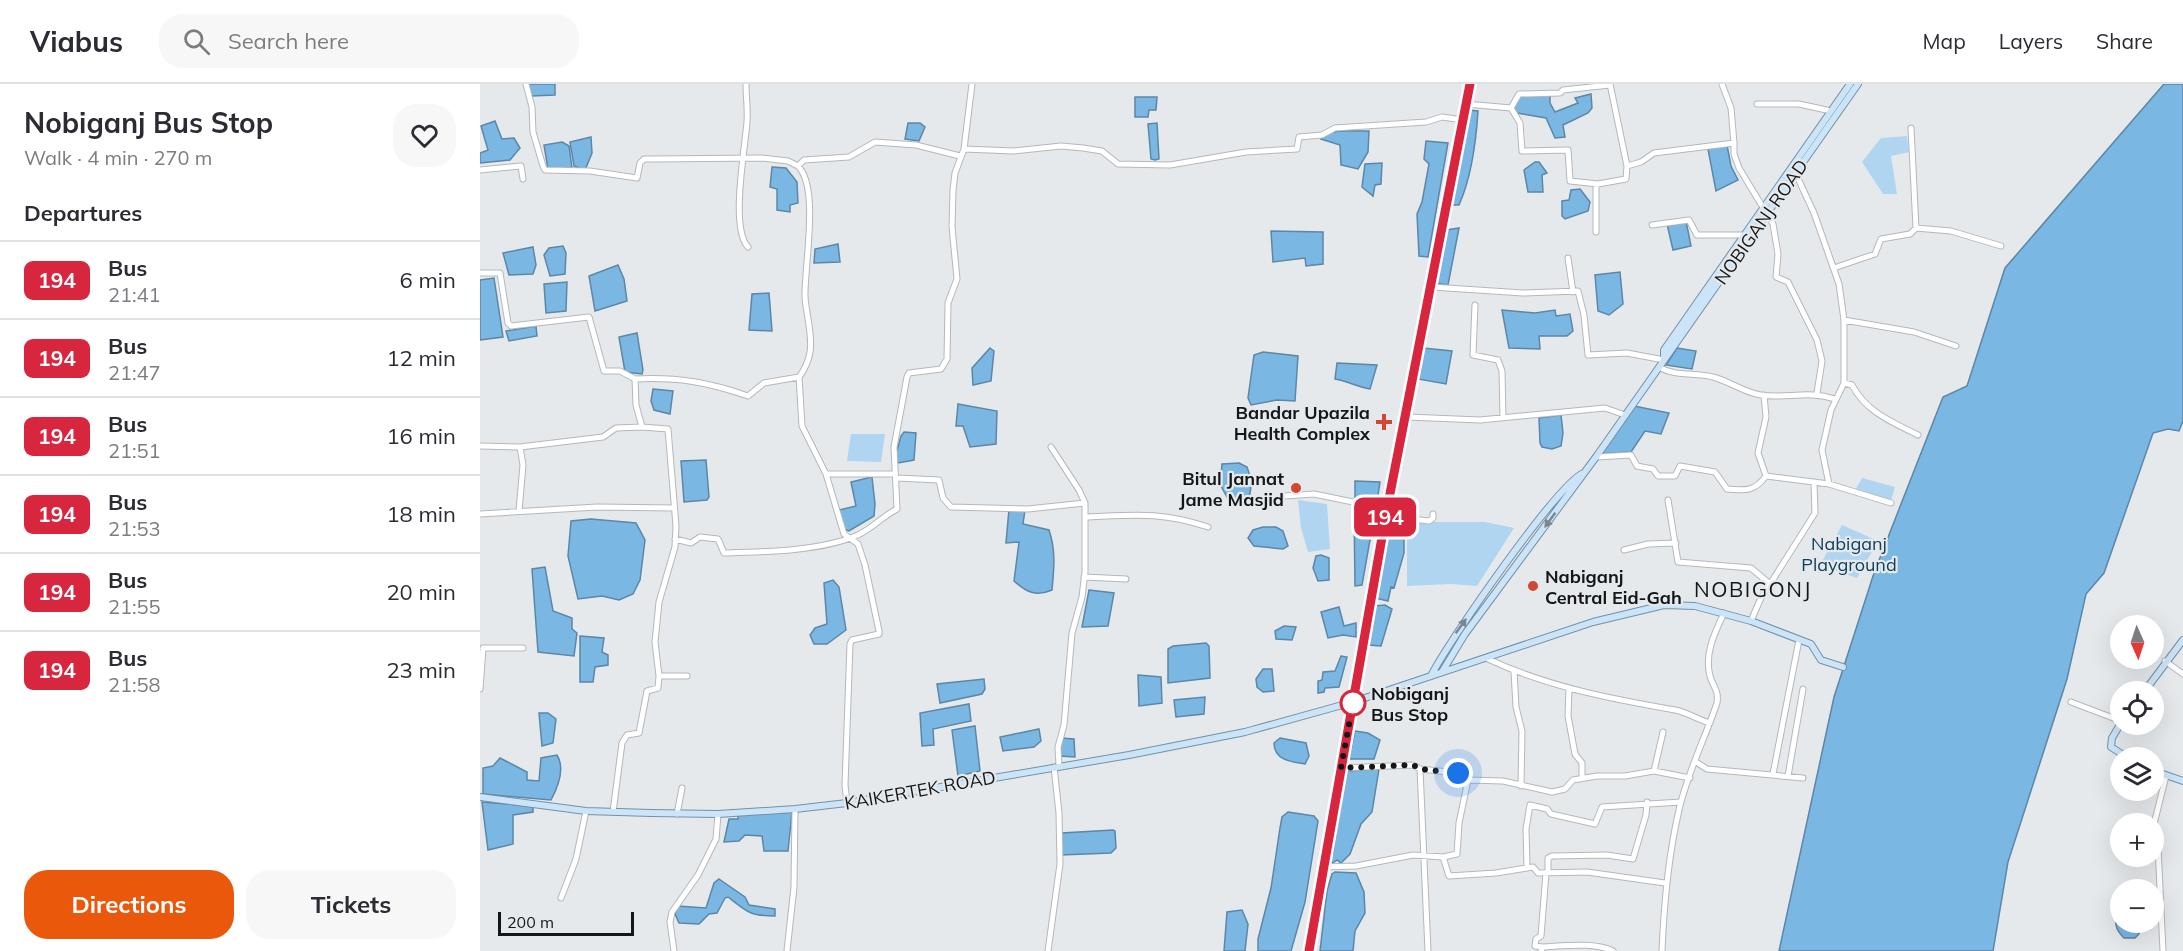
<!DOCTYPE html>
<html lang="en">
<head>
<meta charset="utf-8">
<style>
  :root { --surface:#fff; --page:#f7f7f7; --text:#2b2b33; --muted:#7c7c81; --line:#e1e1e2; --accent:#ea580c }
  body { margin:0; font-family:Mulish,sans-serif; background:var(--page); color:var(--text); height:100vh; display:flex; flex-direction:column; font-size:22px; white-space:nowrap }
  * { box-sizing:border-box; margin:0 }
  p { font-size:20px; color:var(--muted) }
  .icon { flex:none; width:33px; height:33px; fill:none; stroke:currentColor; stroke-width:2; stroke-linecap:round; stroke-linejoin:round }
  .map { position:relative; flex:1; overflow:hidden }
  .drawer { display:flex; flex-direction:column; background:var(--surface); width:480px }
  .drawer>* { flex:none }
  .badge { padding:0 12px; border-radius:9px; font-size:21px; line-height:39px }
  .needle { width:39px; rotate:177deg }
  .fabs { position:absolute; left:1630px; top:531px; display:grid; gap:12px }
  .fabs a { display:grid; place-items:center; width:54px; height:54px; border-radius:50%; background:var(--surface); box-shadow:0 6px 24px #0002; font-size:30px }
  .scale { position:absolute; left:18px; bottom:15px; width:136px; box-sizing:border-box; padding-left:6px; border:3px solid #151617; border-top:0; font-size:16px; line-height:21px; white-space:nowrap; color:#151617; -webkit-text-stroke:4px #e5e9ec; paint-order:stroke }
  .you { position:absolute; width:30px; height:30px; margin:-15px; border:4px solid #fff; border-radius:50%; background:#1a73e8; box-shadow:0 0 0 9px #1a73e833 }
  .map>.badge { position:absolute; translate:-50% -50%; box-shadow:0 0 0 3px #fff }
  h2 { padding:0 24px; font-size:22px; line-height:54px }
  .round { display:grid; place-items:center; flex:none; width:63px; height:63px; border-radius:24px; background:var(--page) }
  .summary { display:flex; align-items:center; justify-content:space-between; height:102px; padding:0 24px }
  h1 { font-size:28px; font-weight:700; line-height:45px }
  .button { display:flex; gap:12px; margin-top:auto; padding:12px 24px }
  .button a { flex:1; height:69px; border-radius:24px; background:var(--accent); color:#fff; font-size:24px; font-weight:700; line-height:69px; text-align:center }
  .button a+a { background:var(--page); color:var(--text) }
  ul { padding:0; list-style:none }
  li { display:flex; align-items:center; gap:18px; height:78px; padding:0 24px; border-top:2px solid var(--line) }
  li div { flex:1 }
  li b { display:block; font-size:22px }
  li em { font-style:normal }
  li .badge { min-width:66px; font-weight:700; text-align:center }
  header { display:flex; align-items:center; gap:36px; box-sizing:border-box; height:84px; padding:0 30px; background:var(--surface); border-bottom:2px solid var(--line) }
  header strong { font-size:28px }
  nav { display:flex; gap:33px; margin-inline-start:auto; font-size:21px }
  .search { width:420px; height:54px; background:var(--page); display:flex; align-items:center; gap:15px; box-sizing:border-box; padding:0 21px; border-radius:24px; color:var(--muted); font-size:22px }
  main { display:flex; flex:1; min-height:0 }
  .map>svg:first-child { display:block }
  .green { fill:#afd5f1 }
  .water { fill:#7ab7e3; stroke:#5c87a6; stroke-width:1.5 }
  .lines { fill:none; stroke-linecap:round; stroke-linejoin:round }
  .minor-casing { stroke:#b5b8bb; stroke-width:7 }
  .major-casing { stroke:#7590a5; stroke-width:8 }
  .minor { stroke:#fff; stroke-width:5 }
  .major { stroke:#cbe4f7; stroke-width:6 }
  .oneway { fill:#798792 }
  .line-casing { stroke:#fff; stroke-width:14 }
  .line { stroke:#d7263d; stroke-width:9 }
  .walk { stroke:#151617; stroke-width:6; stroke-dasharray:0 10.8 }
  .poi-dot { fill:#d24634; stroke:#e5e9ec; stroke-width:2 }
  .stop-dot { fill:#fff; stroke:#d7263d; stroke-width:3 }
  .labels { text-anchor:middle; dominant-baseline:central; stroke-width:4.5; stroke-linejoin:round; paint-order:stroke }
  .street-label { font-size:18px; fill:#151617; stroke:#e5e9ec }
  .poi-label { font-size:18px; font-weight:bold; fill:#151617; stroke:#e5e9ec; text-anchor:end }
  .park-label { font-size:18px; fill:#0f405d; stroke:#e5e9ec }
  .stop-label { font-size:18px; font-weight:bold; fill:#151617; stroke:#e5e9ec; text-anchor:start }
  .quarter-label { font-size:21px; letter-spacing:1.5px; fill:#151617; stroke:#e5e9ec }
</style>
</head>
<body>
<header>
<strong>Viabus</strong>
<div class="search"><svg class="icon" aria-label="search" viewBox="0 0 24 24"><circle cx="10" cy="10" r="6"/><path d="M15 15l6 6"/></svg>Search here</div>
<nav><a>Map</a><a>Layers</a><a>Share</a></nav>
</header>
<main>
<section class="drawer">
<div class="summary"><div><h1>Nobiganj Bus Stop</h1><p>Walk · 4 min · 270 m</p></div><a class="round"><svg class="icon" aria-label="heart" viewBox="0 0 24 24"><path d="M12 20l-8-8c-3-5 5-10 8-4 3-6 11-1 8 4z"/></svg></a></div>
<h2>Departures</h2>
<ul>
<li><span class="badge" style="background:#d7263d;color:#fff">194</span><div><b>Bus</b><p>21:41</p></div><em>6 min</em></li>
<li><span class="badge" style="background:#d7263d;color:#fff">194</span><div><b>Bus</b><p>21:47</p></div><em>12 min</em></li>
<li><span class="badge" style="background:#d7263d;color:#fff">194</span><div><b>Bus</b><p>21:51</p></div><em>16 min</em></li>
<li><span class="badge" style="background:#d7263d;color:#fff">194</span><div><b>Bus</b><p>21:53</p></div><em>18 min</em></li>
<li><span class="badge" style="background:#d7263d;color:#fff">194</span><div><b>Bus</b><p>21:55</p></div><em>20 min</em></li>
<li><span class="badge" style="background:#d7263d;color:#fff">194</span><div><b>Bus</b><p>21:58</p></div><em>23 min</em></li>
</ul>
<div class="button"><a>Directions</a><a>Tickets</a></div>
</section>
<div class="map">
<svg width="1703" height="867" viewBox="0 0 1703 867">
  <rect width="100%" height="100%" fill="#e5e9ec"/>
  <path class="green" d="M1427,52L1429,68L1411,72L1417,110H1403L1382,78L1401,54Z
    M371,350H405L401,378L367,377Z
    M1382,394L1415,403L1411,417L1376,405Z
    M818,416L847,420L850,465L828,468L821,444Z
    M927,438H1005L1034,444L997,502L971,500L927,502Z
    M1362,441L1398,457L1377,494L1340,481Z"/>
  <path class="water" d="M47,0H75V11L51,12Z
    M1684,0H1703V337L1699,347L1688,345L1673,349L1624,489L1606,510L1587,595L1528,778L1513,867H1299L1354,613L1394,489L1463,313L1487,302L1525,184Z
    M1070,10V19L1075,28L1098,19L1095,14L1111,10L1112,24L1108,29L1083,41L1085,53L1075,54L1066,34L1037,29L1033,23L1039,11Z
    M655,13H677L676,26H669L668,33H655Z
    M988,26L998,27C996,59 992,92 979,121H972Z
    M15,37L22,55L34,54L40,64L30,76L0,79V69L8,66L1,42Z
    M428,39H440L445,43L439,57L425,55Z
    M677,39L679,75L675,76L671,75L668,40Z
    M889,47L888,68L878,85L861,81L860,61L841,55C849,43 876,48 889,47Z
    M111,53L112,69L105,86L94,82L90,58Z
    M946,57L968,59L948,173L939,172L937,130L942,118L949,80L944,75Z
    M82,58L89,62L92,84L68,85L64,61Z
    M1247,61L1251,82L1258,96L1236,107L1228,65Z
    M1055,78H1059L1067,89L1062,91L1063,108H1048L1044,86Z
    M902,79L901,100L895,101L893,112L882,103L885,80Z
    M292,83L306,84L317,98L318,119L310,121V128L297,126V105L290,103Z
    M1100,105L1110,118L1108,127L1085,135L1082,132V117L1089,116L1091,106Z
    M1206,137L1211,162L1193,166L1187,140Z
    M979,144L968,201L954,199L967,146Z
    M791,147L843,148V180L826,182L825,174L793,178Z
    M358,160L360,178L334,179L335,165Z
    M83,162L86,169L85,190L70,192L64,171L69,164Z
    M53,163L56,181L53,190L29,191L23,169Z
    M138,181L144,195L147,217L115,227L109,192Z
    M1140,188L1143,220L1129,231L1118,227L1115,191Z
    M14,194L23,253L0,256V196Z
    M87,198L86,227L66,229L64,200Z
    M289,209L292,247L269,246L272,210Z
    M1022,226L1055,229L1075,226L1076,232L1090,230L1093,247L1087,252H1059L1060,265L1029,264Z
    M56,242L57,252L29,257L26,247Z
    M157,249L163,286L162,290L145,288L139,253Z
    M510,264L514,267L511,297L493,301L492,284Z
    M943,264L972,267L966,300L938,295Z
    M1197,264L1216,267L1212,285L1186,281Z
    M783,268L818,272L815,317L797,316L771,321L768,314L774,271Z
    M857,279L897,281L890,305C877,303 868,297 855,295Z
    M173,305L193,307L190,330L174,326L171,317Z
    M478,320L517,327L516,360L490,363L483,342H476Z
    M1154,322L1189,329L1181,350L1165,347L1151,368L1119,370Z
    M1081,331L1083,349L1081,362L1072,365L1062,363L1060,359L1059,334Z
    M424,348L436,349L434,376L418,379L415,374L421,352Z
    M226,376L229,413L227,416L204,418L201,377Z
    M759,379L767,383C771,394 773,404 768,415H748L740,400L742,380Z
    M392,393L395,420L394,432L369,447L364,445L359,426L376,422L371,398Z
    M875,397L900,398L897,418L875,414Z
    M874,424L895,428L882,501L875,502Z
    M529,425L545,426L543,440L569,446C576,467 574,484 572,506C556,513 546,508 534,497L539,458L526,459Z
    M111,435L156,439L165,456L160,496L153,510L139,516L122,512L98,515L88,472L91,437Z
    M924,437V469L914,504L911,503L908,517L895,514L907,440Z
    M783,443H796L803,447L808,462L803,465L774,462L768,454L773,446Z
    M841,471L849,474V496L838,497L833,484L836,472Z
    M65,483L73,527L92,534V545L97,549L94,572L58,568L52,485Z
    M353,496L359,503L366,546L347,560H334L330,551L335,544L347,540L344,499Z
    M609,506L634,509L628,542L602,543Z
    M905,521L912,525L901,562L888,561L894,522Z
    M859,523L864,542L876,539V553L863,551L848,554L841,528Z
    M804,542L816,543L812,556L796,555L795,547Z
    M100,552L124,554L122,568L128,571V581L115,583L113,598H100Z
    M726,559L729,562L730,594L688,599V565L693,562Z
    M861,572L867,573L859,603L845,604L844,608L838,609V597L842,596L843,588L855,587Z
    M783,585H792L794,607L783,608L777,603L776,595Z
    M658,591L681,593L682,619L659,622Z
    M504,595L505,605L502,610L460,619L457,600Z
    M725,613L724,630L696,633L694,616Z
    M489,620L491,637L453,645L454,661L442,662L440,629Z
    M59,629H68L76,635L73,659L62,662Z
    M495,642L500,687L478,692L472,646Z
    M559,645L561,657L554,663L523,667L520,653Z
    M875,647L888,649L900,656L894,675H869Z
    M581,654L594,655L595,673L579,672Z
    M800,654L826,659L829,672L825,680C811,678 794,676 794,659Z
    M77,671C85,684 78,703 71,716L3,710V684L13,682L20,674L47,688V696L59,697L61,674Z
    M899,685L892,728L881,740L870,770L861,779L857,776L853,779L847,777L848,770L853,769L866,687Z
    M2,718L53,722V728L33,731V760L8,766Z
    M312,728L308,767H284L282,752L265,751L259,757L244,758L249,735H258V731Z
    M808,728L834,732L838,737L825,818L811,867H778V855L791,804L800,744L802,733Z
    M633,746L635,747L636,764L631,769L581,771L582,749Z
    M855,788L876,789L884,808L885,829L875,847L873,867H840L847,807L852,790Z
    M239,795L265,813L269,821L295,825V832C270,832 267,828 248,813L245,814L237,829L229,830L219,840L199,839L195,830L198,822L226,824L234,799Z
    M762,826L768,840L765,867H744L747,828Z
    M1641,829V838L1661,839L1659,850L1655,854H1644C1637,847 1635,842 1636,833Z"/>
  <g class="lines">
    <defs>
      <path id="minor" d="M46,0L52,23L53,48L63,82L65,86L110,87L157,94L160,79L164,75H172L282,74L308,77L318,82L324,76L369,73L395,58L436,61L480,72
        M266,0C266,13 268,26 267,38C265,65 250,144 268,163
        M1130,0L1147,82
        M1242,0L1251,24L1254,59
        M986,20L1031,24L1040,39L1042,67L1088,66L1090,97L1118,100L1146,95L1147,82L1161,78L1174,69L1254,59V70L1259,84L1293,140L1298,170L1296,193L1308,198L1337,256L1342,277L1337,309
        M1277,20H1319L1351,27
        M1031,24L1039,10L1080,9L1083,6L1130,1
        M1431,44L1436,144
        M484,65L534,67L581,62L603,64L622,67L638,80L690,81L766,68L817,65L819,53L842,51L855,44L946,38L962,33L983,36
        M0,86L41,82L43,95
        M1315,88L1334,129L1359,200L1364,236V299L1372,301C1386,328 1412,338 1438,351
        M1116,100V148
        M1172,141L1209,136L1217,151H1264
        M1088,174L1093,208
        M1354,184L1395,170L1401,155L1430,150L1436,144L1471,147L1521,162
        M0,189H20L28,239L31,242L109,233L124,287H140L155,295L156,321L162,343L188,345L196,442L195,463L179,518L175,558L179,592H207
        M952,203L1043,209L1098,207L1104,231L1108,271L1147,269L1184,276
        M995,221L993,271L1018,276L1022,287L1023,333
        M1364,236L1434,248L1476,262
        M1179,283C1195,293 1215,288 1233,293C1249,297 1265,309 1281,311C1307,315 1328,306 1355,315
        M319,293L322,342L346,390L364,450L378,460L385,481L399,547V550L372,556L370,560L365,701L367,719
        M155,295C198,293 228,298 268,312L284,299L319,293C324,287 329,276 330,268C333,251 326,230 325,213C324,183 340,104 318,82
        M1284,311L1286,333L1278,369L1286,392
        M927,333L1000,336L1125,324L1145,331
        M0,362L40,363L123,353L136,344L162,343
        M571,363L599,406L605,419V488L602,513L592,549L584,641L578,663L579,682
        M1116,373L1151,371L1157,382L1173,385L1178,392H1195L1200,382L1235,388L1247,405C1266,407 1275,407 1286,392L1349,400L1411,419
        M346,390H414
        M417,394L459,396L463,414L471,423L548,425L605,419
        M1349,400L1342,366L1351,326L1364,299
        M805,412L834,410L907,425
        M1188,416L1198,478L1271,484L1290,500
        M39,427L43,381L40,363
        M0,430L117,423L194,424
        M906,432L949,437L953,434V430
        M605,433C653,431 681,427 728,443
        M195,455L211,459L220,453L238,455L244,469C284,468 342,467 378,451C393,444 403,432 417,425L414,363L427,293L429,289L461,285L467,275L468,219L477,195L472,143L473,106L475,89L484,65L492,0
        M1144,466L1168,460L1196,459
        M604,493L646,495
        M1271,537L1280,516L1335,429L1334,398
        M1008,575C1068,603 1132,615 1195,626C1207,628 1218,636 1230,639
        M1685,577L1703,590
        M1034,587L1036,623L1042,647L1041,702
        M0,605L3,564H43
        M1089,605L1088,632L1095,670L1102,679V694
        M1591,618L1641,637
        M1216,678L1227,685L1323,694
        M861,684L933,681L940,685L978,689L987,696L1023,697L1072,708L1085,705L1093,696L1117,692H1145L1174,687L1210,694
        M940,685L948,867
        M1174,687L1183,648
        M1293,690L1319,556
        M1308,692L1323,605
        M133,728L142,659L147,651L159,649L167,607L178,604L179,592
        M197,730L202,704
        M1674,740L1686,692
        M1674,747L1678,763L1683,867
        M963,773L977,770L979,739L988,696
        M843,783L876,782L933,771L963,773L969,792L1016,789L1053,783L1058,789L1107,788L1185,799
        M1047,783L1046,745L1050,721L1067,725L1071,730L1115,740L1122,723L1201,718
        M1068,789V774L1072,772L1127,771L1153,775L1166,731L1167,718
        M81,814L96,775L106,727
        M1063,863L1055,862L1056,855L1061,852L1066,789
        M194,867L190,838L192,828L218,791L236,755L238,730
        M307,867L314,803L315,725
        M568,867L580,780L579,729L574,683
        M1061,867L1063,863C1084,862 1114,858 1133,867
        M1182,867C1184,819 1188,773 1199,726C1207,690 1225,654 1237,619C1239,606 1233,603 1230,592C1224,570 1235,548 1244,529"/>
      <path id="major" d="M1184,276V266L1370,0
        M962,588L985,550L1116,373L1378,0
        M951,592C966,561 1080,396 1104,389
        M1664,608L1703,556
        M1641,639L1632,654L1631,663L1648,674
        M1674,687L1703,697
        M0,713L106,727L171,729L238,730L315,725L367,719L649,671L765,648L873,618L1113,538L1184,521L1215,522L1271,537L1331,560L1341,576L1363,583
        M829,867L907,425L990,0"/>
    </defs>
    <use href="#minor" class="minor-casing"/>
    <use href="#major" class="major-casing"/>
    <use href="#minor" class="minor"/>
    <use href="#major" class="major"/>
  </g>
  <defs><path id="oneway-solid" d="M-6-.8H1V-3.2L6.5 0L1 3.2V.8H-6Z" transform="scale(1.5)"/></defs>
  <g class="oneway">
    <use href="#oneway-solid" transform="translate(1070 436) rotate(126)"/>
    <use href="#oneway-solid" transform="translate(981 542) rotate(-54)"/>
  </g>
  <g class="lines">
    <defs>
      <path id="line" d="M829,867L907,425L990,0"/>
    </defs>
    <use href="#line" class="line-casing"/>
    <use href="#line" class="line"/>
    <path class="walk" d="M873,619L861,684L933,681L940,685L978,689"/>
  </g>
  <g class="poi-dot">
    <path d="M901 329h6v6h6v6h-6v6h-6v-6h-6v-6h6z"/>
    <circle cx="816" cy="404" r="6"/>
    <circle cx="1053" cy="502" r="6"/>
  </g>
  <circle class="stop-dot" cx="873" cy="619" r="12"/>
  <g class="labels">
    <g class="street-label">
      <text transform="translate(1281 138) rotate(-55)">NOBIGANJ ROAD</text>
      <text transform="translate(440 706) rotate(-10)">KAIKERTEK ROAD</text>
    </g>
    <g class="poi-label">
      <text x="890" y="328">Bandar Upazila<tspan x="890" dy="21">Health Complex</tspan></text>
      <text x="804" y="394">Bitul Jannat<tspan x="804" dy="21">Jame Masjid</tspan></text>
      <text x="1065" y="492" text-anchor="start">Nabiganj<tspan x="1065" dy="21">Central Eid-Gah</tspan></text>
    </g>
    <g class="park-label">
      <text x="1369" y="459">Nabiganj<tspan x="1369" dy="21">Playground</tspan></text>
    </g>
    <g class="stop-label">
      <text x="891" y="609">Nobiganj<tspan x="891" dy="21">Bus Stop</tspan></text>
    </g>
    <g class="quarter-label">
      <text x="1273" y="505">NOBIGONJ</text>
    </g>
  </g>
</svg>
<div class="fabs">
<a><svg class="needle" viewBox="-14 -14 28 28"><path d="M0-13l5 13h-10z" fill="#e53935"/><path d="M0 13l5-13h-10z" fill="#7c7c81"/></svg></a>
<a><svg class="icon" aria-label="locate" viewBox="0 0 24 24"><circle cx="12" cy="12" r="6"/><path d="M12 2v4M12 18v4M2 12h4M18 12h4"/></svg></a>
<a><svg class="icon" aria-label="layers" viewBox="0 0 24 24"><path d="M12 4l9 5-9 5-9-5zM3 14l9 5 9-5"/></svg></a>
<a>+</a>
<a>−</a>
</div>
<div class="scale">200 m</div>
<div class="you" style="left:978px;top:689px"></div>
<b class="badge" style="left:905px;top:433px;background:#d7263d;color:#fff">194</b>
</div>
</main>
</body>
</html>
